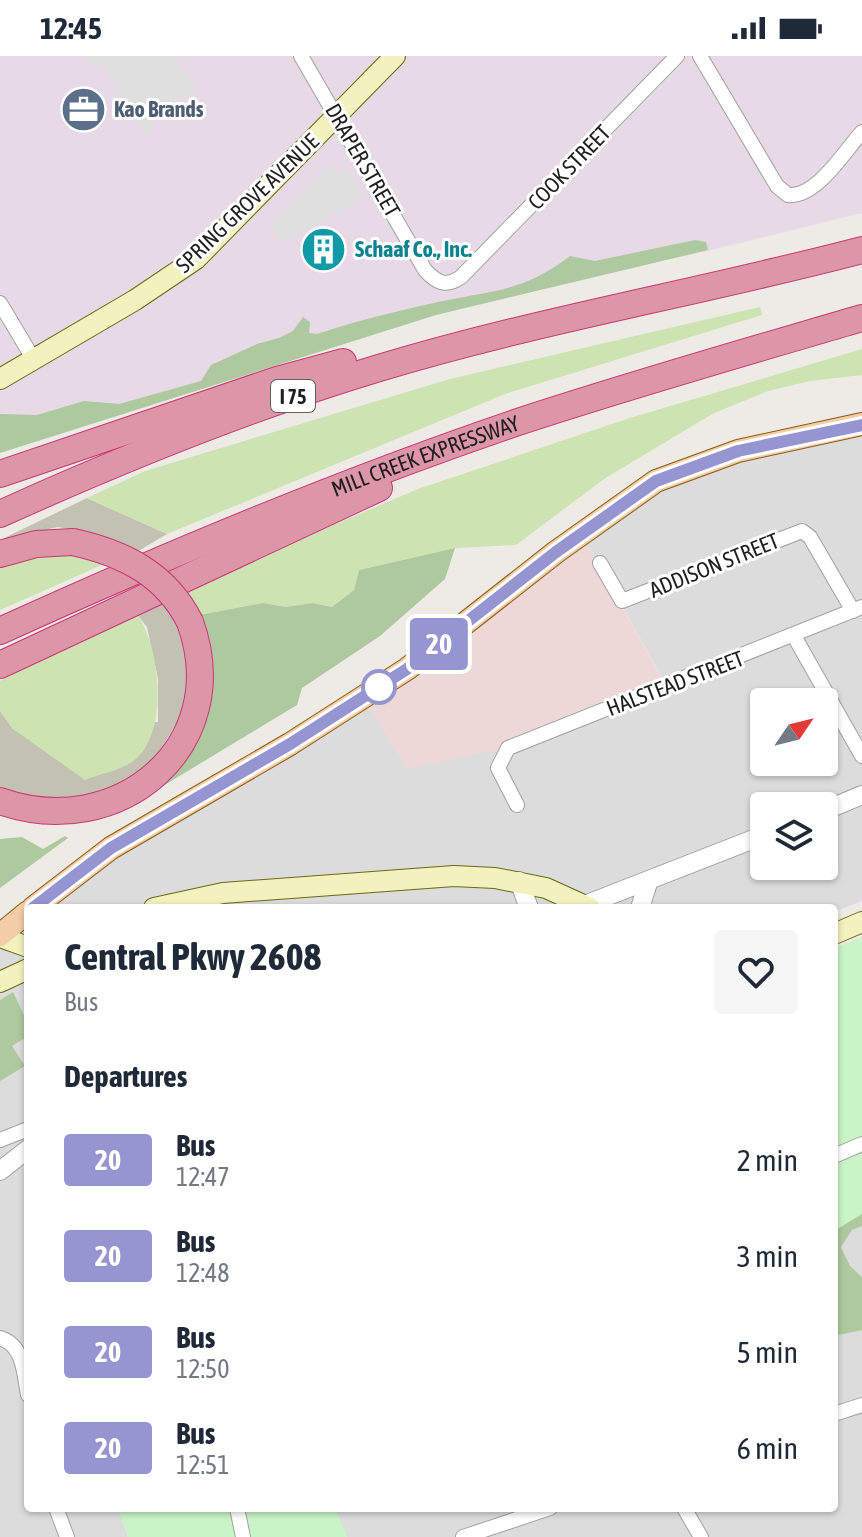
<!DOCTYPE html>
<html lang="en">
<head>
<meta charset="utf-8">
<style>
  :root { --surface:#fff; --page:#f6f6f7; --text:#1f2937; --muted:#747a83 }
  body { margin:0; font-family:"Asap Condensed",sans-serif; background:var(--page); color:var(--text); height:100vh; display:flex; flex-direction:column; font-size:30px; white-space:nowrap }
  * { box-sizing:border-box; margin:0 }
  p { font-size:26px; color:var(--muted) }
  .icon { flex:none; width:44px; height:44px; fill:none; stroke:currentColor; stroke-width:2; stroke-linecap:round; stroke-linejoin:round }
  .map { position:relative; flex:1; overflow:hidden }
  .panel { position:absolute; left:24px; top:848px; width:814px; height:608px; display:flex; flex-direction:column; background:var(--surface); border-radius:8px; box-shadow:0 2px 6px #0004 }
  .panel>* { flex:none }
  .badge { padding:0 16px; border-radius:6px; font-size:28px; line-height:52px }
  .needle { width:52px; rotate:55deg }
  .fabs { position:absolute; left:750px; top:632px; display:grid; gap:16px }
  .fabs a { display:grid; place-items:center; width:88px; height:88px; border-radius:8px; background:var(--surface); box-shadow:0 2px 6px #0004; font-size:40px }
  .map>.badge { position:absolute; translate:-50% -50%; box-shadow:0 0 0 4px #fff }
  h2 { padding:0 40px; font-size:30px; line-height:72px }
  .round { display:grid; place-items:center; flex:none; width:84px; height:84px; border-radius:8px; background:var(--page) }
  .summary { display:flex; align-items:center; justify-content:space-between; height:136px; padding:0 40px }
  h1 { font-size:38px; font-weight:700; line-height:60px }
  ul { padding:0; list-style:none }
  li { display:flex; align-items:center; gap:24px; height:96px; padding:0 40px }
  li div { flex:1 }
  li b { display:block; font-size:30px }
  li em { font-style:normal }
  li .badge { min-width:88px; font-weight:700; text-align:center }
  .status { display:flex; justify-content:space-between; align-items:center; height:56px; padding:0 40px; background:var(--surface); direction:ltr }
  .status svg { height:22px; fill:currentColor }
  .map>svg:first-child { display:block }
  .residential { fill:#dddcdc; fill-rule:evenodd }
  .commercial { fill:#edd7d7 }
  .industrial { fill:#e7d9e5 }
  .construction { fill:#c2c1b2 }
  .grass { fill:#cde3b1 }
  .forest { fill:#aec99f }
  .park { fill:#c8f4c8 }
  .parking { fill:#dfdfdf }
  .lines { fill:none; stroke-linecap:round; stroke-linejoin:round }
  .minor-casing { stroke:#a0a0a0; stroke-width:16 }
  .tertiary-casing { stroke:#a0a0a0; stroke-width:20 }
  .secondary-casing { stroke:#676b11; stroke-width:22 }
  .primary-casing { stroke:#895910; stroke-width:24 }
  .motorway-casing { stroke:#c83772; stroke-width:28 }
  .minor { stroke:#fff; stroke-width:14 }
  .tertiary { stroke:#fff; stroke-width:18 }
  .secondary { stroke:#f3f2bf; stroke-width:20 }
  .primary { stroke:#f2cda7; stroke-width:22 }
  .motorway { stroke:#dd96a8; stroke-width:26 }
  .motorway-bridge-casing { stroke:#c83772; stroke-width:28; stroke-linecap:butt }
  .motorway-bridge { stroke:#dd96a8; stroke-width:26 }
  .line-casing { stroke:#fff; stroke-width:18 }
  .line { stroke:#9595d1; stroke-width:12 }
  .stop-dot { fill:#fff; stroke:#9595d1; stroke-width:4 }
  .labels { text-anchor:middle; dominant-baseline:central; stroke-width:6; stroke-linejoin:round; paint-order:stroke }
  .shield { fill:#fff; stroke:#626262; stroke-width:2 }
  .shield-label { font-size:20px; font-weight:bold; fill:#1f1f1f }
  .service-label { font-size:22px; font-weight:bold; fill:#4e5e75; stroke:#fff; text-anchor:start }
  .street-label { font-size:22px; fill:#1f1f1f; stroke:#fff }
  .culture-label { font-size:22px; font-weight:bold; fill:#0d838f; stroke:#fff; text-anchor:start }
</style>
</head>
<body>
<div class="status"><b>12:45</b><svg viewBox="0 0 49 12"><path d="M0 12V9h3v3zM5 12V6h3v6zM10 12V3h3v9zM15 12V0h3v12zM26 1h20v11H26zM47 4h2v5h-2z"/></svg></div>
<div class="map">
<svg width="862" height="1481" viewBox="0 0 862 1481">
  <rect width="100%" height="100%" fill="#eeebe6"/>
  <path class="residential" d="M862,368V845L834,856V852H654L650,841L622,852H33L363,642L666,629L581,476L656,425ZM764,646H824V706H764ZM764,750H824V810H764Z
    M28,856V1452H118L128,1481H0V879Z
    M862,1158V1481H347L335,1452H834V1175Z"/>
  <path class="commercial" d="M581,476L666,630L508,692L407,713L363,642Z"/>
  <path class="industrial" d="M0,0H862V157L703,196L467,246L85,364L0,366Z"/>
  <path class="construction" d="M87,442L167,478L135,497L94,478L58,471L0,484Z
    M164,546L180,574L188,598V624L181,660L156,701L115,733L83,742L46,744L0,736V655L13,673L158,666V623L147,571L136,557Z"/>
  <path class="grass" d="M760,251L762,259L505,338L167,478L87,442L145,415L450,323Z
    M862,293V319L810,325L768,335L714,357L604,423L516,489L455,492L359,514L354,534L332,551L313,547L286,551L263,547L199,559L184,533L418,433L630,362Z
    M87,496L109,506L0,554V509L35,498Z
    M136,557C161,590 170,680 132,706C119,715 99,718 85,724L13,673L0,655V625Z"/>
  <path class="forest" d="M695,184L706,186L708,194L436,259L0,397V358L37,359L84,345L119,348L201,325L211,309L257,288L279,282L293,275L303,261L310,266L309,277L317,278C356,265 397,255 438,246C493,234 523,236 570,200L595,205Z
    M455,492L445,523L380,580L302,632L297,649L158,733C212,670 218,639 199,559L263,547L286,551L313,547L332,551L354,534L359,514Z
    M65,780L68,782L0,832V783L22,781L43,793Z
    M13,936L28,968V987L23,983L12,990L25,1010L0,1025V944Z
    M862,1095V1170L852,1174L841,1191L850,1210L862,1221V1274L834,1280V1108Z"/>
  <path class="park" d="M862,881V1158L834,1175V892Z
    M118,1452H335L347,1481H128Z"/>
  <path class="parking" d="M85,0H176L197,36L154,62L151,74L144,78L103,8L93,13Z
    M329,109L338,118L346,111L364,141L281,188L270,169Z"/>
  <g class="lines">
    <defs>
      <path id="minor" d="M301,0L425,214C436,226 445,232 461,221L677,0
        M700,0L777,130L788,139C816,142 844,96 862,76
        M0,247L34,304
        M600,507L622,545L802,475L810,481L853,555
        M794,580L862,700
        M517,749L498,712L508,692L862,551
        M0,1084L28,1073
        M834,1100L862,1088
        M0,1282C24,1289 24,1318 28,1339
        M834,1358L862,1349
        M56,1452L67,1481
        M237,1452L243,1481
        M684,1452L701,1481
        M463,1481L550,1452"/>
      <path id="tertiary" d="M824,755L862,739
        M519,825L529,852
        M577,852L764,779
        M640,852L649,824
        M0,1115L28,1093"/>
      <path id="secondary" d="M0,323L135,244L196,203L395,0
        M154,852L223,837L454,820L495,822L546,832L590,852
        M834,878L862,866
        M0,881L28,891
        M0,926L28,913"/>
      <path id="primary" d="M33,852L111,792L290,688L407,613L556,496L656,425L738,395L862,368
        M0,879L28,856"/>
      <g id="motorway">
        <path d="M0,418L277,324L343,306"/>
        <path d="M0,458C124,402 249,351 379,312C538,264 702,236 862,194"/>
        <path d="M0,498L36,488L73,486"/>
        <path id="s1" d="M0,575C169,498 339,427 515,367C630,329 746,296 862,262"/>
        <path d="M0,609L379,432"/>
        <path d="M0,745C118,787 235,690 190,566"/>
      </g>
    </defs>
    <use href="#minor" class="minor-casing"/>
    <use href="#tertiary" class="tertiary-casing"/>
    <use href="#secondary" class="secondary-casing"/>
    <use href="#primary" class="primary-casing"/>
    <use href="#motorway" class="motorway-casing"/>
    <use href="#minor" class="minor"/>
    <use href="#tertiary" class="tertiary"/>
    <use href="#secondary" class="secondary"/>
    <use href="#primary" class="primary"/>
    <use href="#motorway" class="motorway"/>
    <defs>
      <path id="motorway-bridge" d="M73,486C123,497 166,518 190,566"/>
    </defs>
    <use href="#motorway-bridge" class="motorway-bridge-casing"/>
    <use href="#motorway-bridge" class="motorway-bridge"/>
  </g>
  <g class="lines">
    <defs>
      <path id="line" d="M33,852L111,792L290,688L407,613L556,496L656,425L738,395L862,369"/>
    </defs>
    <use href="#line" class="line-casing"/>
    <use href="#line" class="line"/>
  </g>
  <defs>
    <symbol id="office-disc" viewBox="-11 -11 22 22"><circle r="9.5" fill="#5c6f8a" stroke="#fff"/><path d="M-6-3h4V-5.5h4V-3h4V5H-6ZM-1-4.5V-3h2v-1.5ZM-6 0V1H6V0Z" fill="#fff"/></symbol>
    <symbol id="building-disc" viewBox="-11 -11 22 22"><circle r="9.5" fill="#0f9aa8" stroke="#fff"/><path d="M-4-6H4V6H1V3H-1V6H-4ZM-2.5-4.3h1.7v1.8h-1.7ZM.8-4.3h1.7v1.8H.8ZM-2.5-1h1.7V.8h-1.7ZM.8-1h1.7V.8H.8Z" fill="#fff"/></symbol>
  </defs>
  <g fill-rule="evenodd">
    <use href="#office-disc" x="58" y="28" width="51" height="51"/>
    <use href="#building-disc" x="298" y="168" width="51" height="51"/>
  </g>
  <circle class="stop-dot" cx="379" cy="631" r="16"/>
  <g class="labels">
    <rect class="shield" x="271" y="324" width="44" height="32" rx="6"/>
    <g class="shield-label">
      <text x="293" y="340">I 75</text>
    </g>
    <g class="service-label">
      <text x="114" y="53">Kao Brands</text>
    </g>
    <g class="street-label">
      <text transform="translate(363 104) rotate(60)">DRAPER STREET</text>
      <text transform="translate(569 111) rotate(-46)">COOK STREET</text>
      <text transform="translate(247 147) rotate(-44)">SPRING GROVE AVENUE</text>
      <text stroke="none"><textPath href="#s1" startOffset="460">MILL CREEK EXPRESSWAY</textPath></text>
      <text transform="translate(714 509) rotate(-22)">ADDISON STREET</text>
      <text transform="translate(675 627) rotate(-21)">HALSTEAD STREET</text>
    </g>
    <g class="culture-label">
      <text x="355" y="193">Schaaf Co., Inc.</text>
    </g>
  </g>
</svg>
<div class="fabs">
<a><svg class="needle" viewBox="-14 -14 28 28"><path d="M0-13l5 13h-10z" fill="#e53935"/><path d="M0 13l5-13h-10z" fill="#747a83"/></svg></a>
<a><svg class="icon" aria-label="layers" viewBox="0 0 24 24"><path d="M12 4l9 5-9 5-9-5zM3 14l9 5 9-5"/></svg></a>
</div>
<b class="badge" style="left:439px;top:588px;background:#9595d1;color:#fff">20</b>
<section class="panel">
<div class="summary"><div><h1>Central Pkwy 2608</h1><p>Bus</p></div><a class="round"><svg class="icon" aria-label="heart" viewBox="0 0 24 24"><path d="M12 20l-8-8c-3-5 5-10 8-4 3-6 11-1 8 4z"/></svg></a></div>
<h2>Departures</h2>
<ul>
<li><span class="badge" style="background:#9595d1;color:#fff">20</span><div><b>Bus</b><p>12:47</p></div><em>2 min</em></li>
<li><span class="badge" style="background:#9595d1;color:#fff">20</span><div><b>Bus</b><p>12:48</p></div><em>3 min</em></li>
<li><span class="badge" style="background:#9595d1;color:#fff">20</span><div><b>Bus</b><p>12:50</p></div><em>5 min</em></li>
<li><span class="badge" style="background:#9595d1;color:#fff">20</span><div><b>Bus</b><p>12:51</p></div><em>6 min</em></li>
</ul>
</section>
</div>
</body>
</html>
